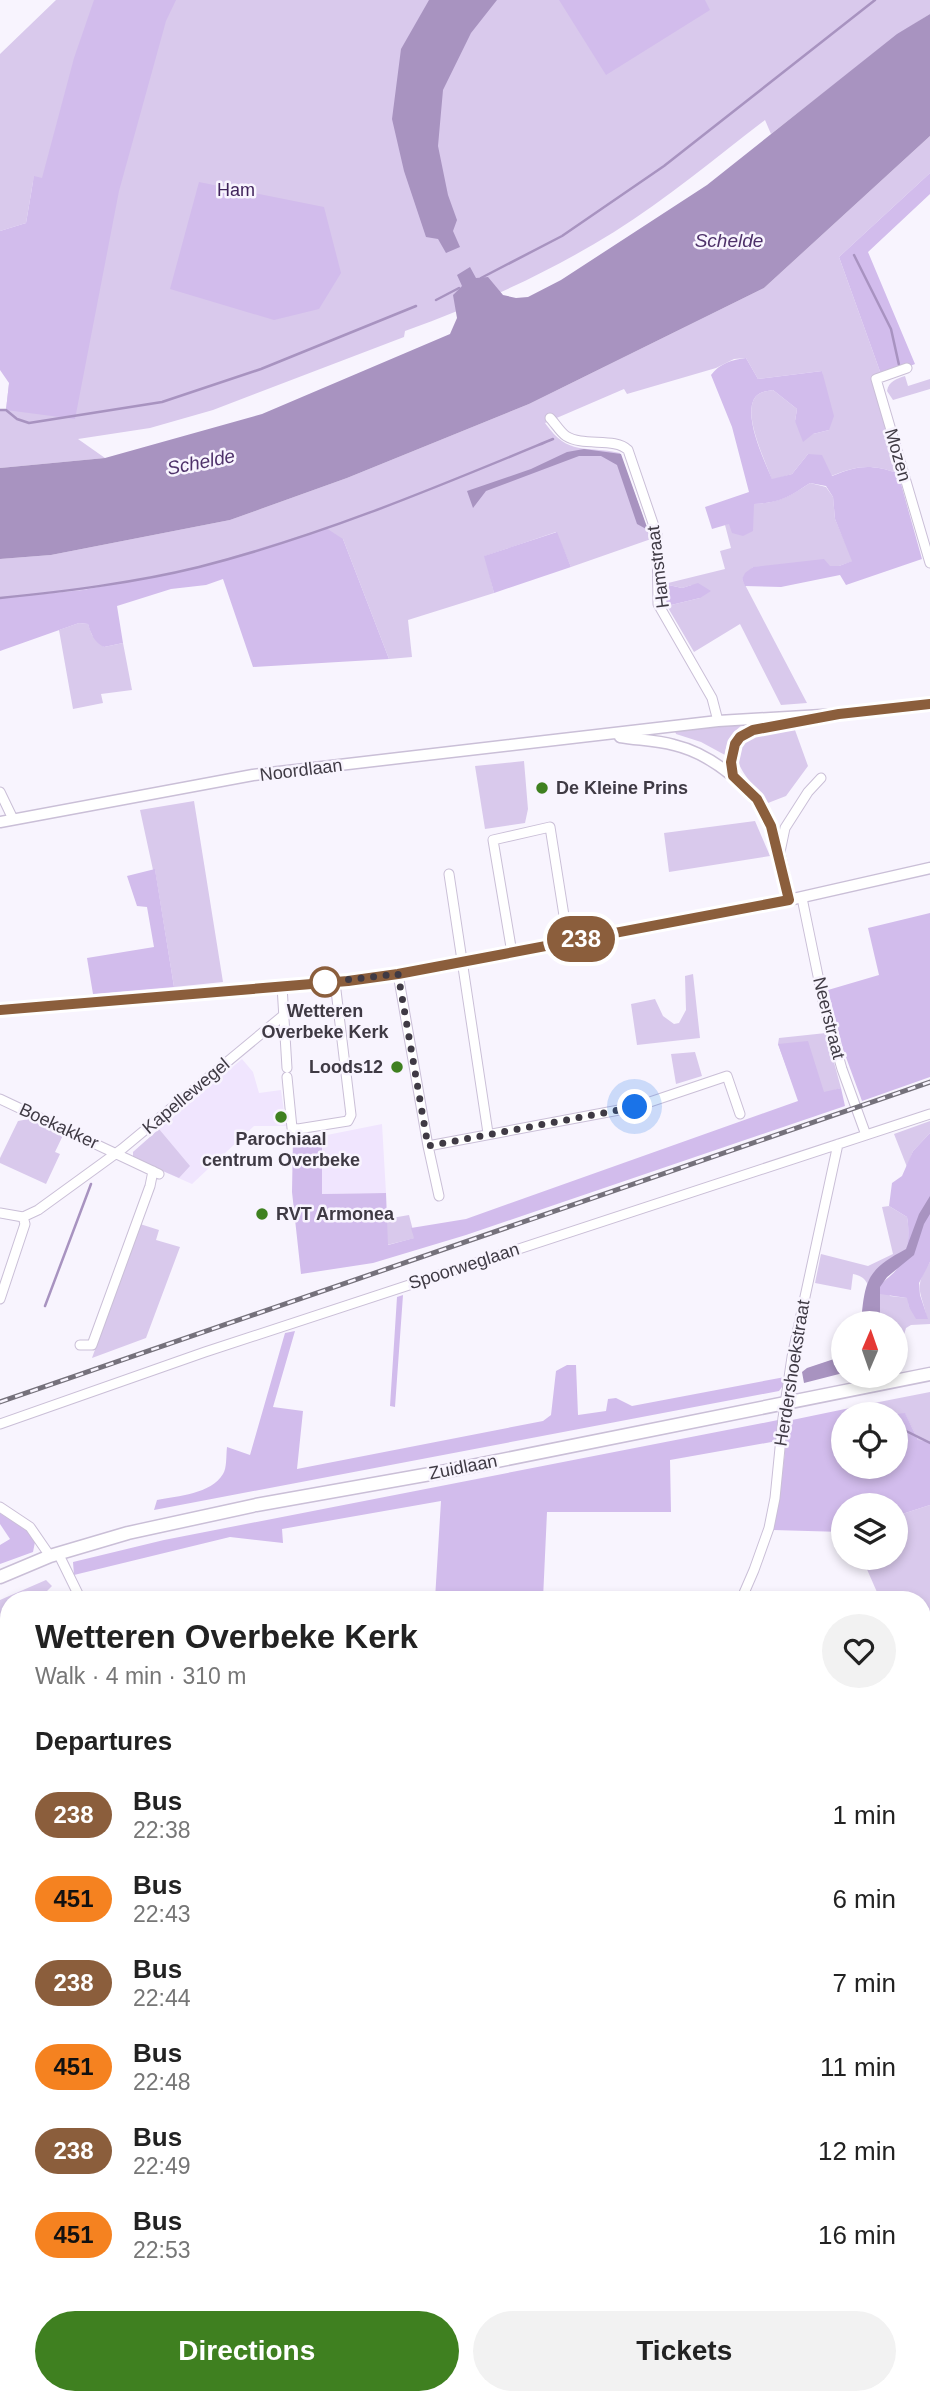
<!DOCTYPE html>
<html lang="en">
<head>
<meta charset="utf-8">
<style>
  :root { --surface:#fff; --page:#f2f2f2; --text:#222; --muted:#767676; --accent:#3f8020 }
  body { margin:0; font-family:Arial,sans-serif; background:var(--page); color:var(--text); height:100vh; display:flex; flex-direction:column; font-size:26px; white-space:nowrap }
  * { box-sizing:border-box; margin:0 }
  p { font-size:23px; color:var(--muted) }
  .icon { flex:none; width:38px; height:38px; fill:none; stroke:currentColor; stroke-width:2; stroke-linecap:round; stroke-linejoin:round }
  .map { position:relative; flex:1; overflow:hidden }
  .details { position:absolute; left:0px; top:1591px; width:931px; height:814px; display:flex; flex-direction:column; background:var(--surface); border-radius:28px 28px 0 0; box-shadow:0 4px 10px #0003 }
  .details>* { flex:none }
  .badge { padding:0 14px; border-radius:23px; font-size:24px; line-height:46px }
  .needle { width:46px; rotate:2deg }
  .tools { position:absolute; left:831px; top:1311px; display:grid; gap:14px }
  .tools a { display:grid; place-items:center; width:77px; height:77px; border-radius:50%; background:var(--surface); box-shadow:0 4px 10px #0003; font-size:35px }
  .you { position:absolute; width:35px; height:35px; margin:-18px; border:5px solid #fff; border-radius:50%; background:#1a73e8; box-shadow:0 0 0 10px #1a73e833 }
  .map>.badge { position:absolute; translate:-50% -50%; box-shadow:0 0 0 4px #fff }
  h2 { padding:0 35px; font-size:26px; line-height:63px }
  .round { display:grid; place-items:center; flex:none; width:74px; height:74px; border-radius:37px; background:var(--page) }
  .headline { display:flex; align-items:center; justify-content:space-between; height:119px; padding:0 35px }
  h1 { font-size:33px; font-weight:800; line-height:52px }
  .cta { display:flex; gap:14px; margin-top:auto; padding:14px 35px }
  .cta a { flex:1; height:80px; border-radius:42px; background:var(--accent); color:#fff; font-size:28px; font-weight:800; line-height:80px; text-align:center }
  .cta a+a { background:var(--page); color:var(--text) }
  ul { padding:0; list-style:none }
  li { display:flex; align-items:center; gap:21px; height:84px; padding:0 35px }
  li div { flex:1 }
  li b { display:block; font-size:26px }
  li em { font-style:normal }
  li .badge { min-width:77px; font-weight:700; text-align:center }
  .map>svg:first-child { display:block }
  .built { fill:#f0e5fe }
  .green { fill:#d9c9ec }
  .forest { fill:#d2bcec }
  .water { fill:#a893c0 }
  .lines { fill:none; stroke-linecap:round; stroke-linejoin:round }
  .stream { stroke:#a893c0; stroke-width:2.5 }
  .minor-casing { stroke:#cabfd7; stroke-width:11 }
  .tertiary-casing { stroke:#cabfd7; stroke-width:13 }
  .secondary-casing { stroke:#cabfd7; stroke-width:15 }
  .minor { stroke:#fff; stroke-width:9 }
  .tertiary { stroke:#fff; stroke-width:10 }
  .secondary { stroke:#fff; stroke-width:12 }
  .rail-casing { stroke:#75717b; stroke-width:5 }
  .rail { stroke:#f8f4fe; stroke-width:2.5; stroke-dasharray:8; stroke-linecap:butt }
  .line-casing { stroke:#fff; stroke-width:16 }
  .line { stroke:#8b5e3c; stroke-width:10 }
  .walk { stroke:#3f3a44; stroke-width:7; stroke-dasharray:0 12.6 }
  .poi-dot { fill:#3f8020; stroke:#f8f4fe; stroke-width:2.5 }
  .stop-dot { fill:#fff; stroke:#8b5e3c; stroke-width:3.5 }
  .labels { text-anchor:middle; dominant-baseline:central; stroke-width:5; stroke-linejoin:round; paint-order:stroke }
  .park-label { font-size:18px; fill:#41245c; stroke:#f8f4fe }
  .street-label { font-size:18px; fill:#3f3a44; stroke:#f8f4fe }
  .poi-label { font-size:18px; font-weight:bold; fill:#3f3a44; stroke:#f8f4fe; text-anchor:start }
  .stop-label { font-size:18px; font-weight:bold; fill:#3f3a44; stroke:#f8f4fe }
  .water-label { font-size:19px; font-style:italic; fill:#4e316a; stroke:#f8f4fe }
</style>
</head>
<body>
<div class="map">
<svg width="930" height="2404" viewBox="0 0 930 2404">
  <rect width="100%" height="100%" fill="#f8f4fe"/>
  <path class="built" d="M242,1059L253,1072L259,1093L281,1090L286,1126H254L192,1184L133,1158V1152L159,1129Z
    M382,1124L386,1193L322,1194V1136Z"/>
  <path class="green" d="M56,0H930V14L897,35L771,134L765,120C715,158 667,199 614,232C548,273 477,305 405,331L404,337L213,410L150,428L78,439L105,458L0,468V410L6,409L34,176L26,223L0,231V54Z
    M930,136V173L839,257L882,377L877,378L902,468L898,473C870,464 859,465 831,476L808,454L792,474L772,480C765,460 744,418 754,399C758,392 766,391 773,390L797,409L795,421L813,434L829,430L822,371L758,379L746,358L734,359L716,368L627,394L624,389L545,423C569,457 585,445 620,453L651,539L571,567L556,532L485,556L494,593L408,620L412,657L389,659L343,539L261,549L199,567L83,590L0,598V559L51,555L230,520L347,478L529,404L764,288Z
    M905,376L908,386L930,379V389L893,400L887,391C889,381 896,379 905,376Z
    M810,483L826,487L833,497L835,519L853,561L839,566L753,567L742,579L807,703L781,705L740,624L694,652L667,606L700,598L692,585L682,588L664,584L725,569L720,551L731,548L725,525L729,523L753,531V504C778,503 789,497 810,483Z
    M79,623L88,624L92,635L104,647L123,643L132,690L101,694L103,703L73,709L59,630Z
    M742,725C732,733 726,742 725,755L701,742L676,734L675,731Z
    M795,730L808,766L786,796L768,803C755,787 716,751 750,735C760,731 784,731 795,730Z
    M524,761L528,809L525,823L485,829L475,766Z
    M194,801L223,982L174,987L155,870H153L140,810Z
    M755,821L770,856L669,872L664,833Z
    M693,974L700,1038L637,1045L631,1004L655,999L663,1016L674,1024L679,1023L686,1010L685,976Z
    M826,1033L841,1088L799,1101L778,1044L779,1038Z
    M695,1052L702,1076L676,1084L671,1054Z
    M34,1118L65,1131L55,1152L60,1154L46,1184L0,1163V1158L18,1121Z
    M930,1121V1133L913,1151L907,1167L894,1134Z
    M159,1129L190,1166L179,1178L133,1158V1152Z
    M889,1206L907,1217C912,1246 906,1263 882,1281L890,1296L908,1298L909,1307L927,1319C922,1292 912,1289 930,1262V1324L911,1325L906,1328L896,1363V1323H867C869,1305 877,1278 853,1274L851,1290L815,1283L821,1254L868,1266L893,1254L882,1207Z
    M409,1215L415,1238L387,1245L386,1219Z
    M140,1224L159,1230L156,1240L180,1247L146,1338L92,1358Z
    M930,1392V1441L918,1440L905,1414H876L874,1403Z
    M930,1505V2017L922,2016V1600L880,1599L862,1558H896V1516Z
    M46,1580L52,1586L39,1599L9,1600V1630L0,1639V1600Z
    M0,1644L9,1651V1784L0,1775Z
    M50,2396H442L454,2404H39Z
    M545,2396H658L668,2404H551Z"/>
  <path class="forest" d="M94,0H176L166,21L119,191L75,419L6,410L9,383L0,370V231L26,223L34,176L42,178L74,58Z
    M559,0H705L710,10L606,75Z
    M930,173V194L868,252L915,364L882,377L839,257Z
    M199,182L324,207L341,273L319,309L274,320L170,289Z
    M746,358L758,379L822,371L834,416L829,430L813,434L803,442L795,421L797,409L773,390C766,391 758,392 754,399C744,418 764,460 772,479L792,474L808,454L822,455L832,476C859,465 870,464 898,473L922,559L846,585L840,575L781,587L745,586L742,579L745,573L753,567L824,559L830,566H839L852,561L835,519L833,497L826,486L810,483C789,497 779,503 754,504L753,531L743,536L732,533L729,524L712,529L705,507L749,492L732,427L711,375C720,363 732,360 746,358Z
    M326,528L343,539L389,659L253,667L223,579L206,585L171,589L117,606L123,643L104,647C94,642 91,634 88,624L79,623L0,651V598L83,590L199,567Z
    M557,532L571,567L494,593L484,556Z
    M698,583L711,591L700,598L667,606L664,584L682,588Z
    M155,869L174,987L93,994L87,958L154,947L147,907L137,906L127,876Z
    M930,913V1077L862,1101L843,1049L828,990L879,975L868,928Z
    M808,1041L824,1092L841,1088L845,1106L466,1235L373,1263L301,1274L292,1192L293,1137L322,1136V1194L386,1193L388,1245L414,1238L411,1228L466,1219L798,1101L778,1044Z
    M930,1133V1262L919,1283L920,1295L928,1319H916L909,1307L907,1298L880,1294L878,1290C882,1280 890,1278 896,1270C909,1255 910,1235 907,1217L889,1206L892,1183L902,1176L913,1151Z
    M403,1295L395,1407L390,1406L397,1297Z
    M295,1331L273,1407L303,1411L297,1469L543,1421L551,1415L556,1371L567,1365H576L578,1415L606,1411L608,1399L616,1398L632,1406L785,1377V1383L779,1391L154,1510L157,1500C178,1496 211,1494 223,1474C227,1468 226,1455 227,1447L250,1455L285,1333Z
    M874,1403L876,1414H844V1466H896V1414L905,1413L918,1440L930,1441V1505L896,1516V1505H844L843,1532L773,1530L780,1495L788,1424L792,1420Z
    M778,1420L777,1441L670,1460L671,1512H547L543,1599H435L441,1501L282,1529L283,1543L230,1537L74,1575L73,1562L164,1540Z
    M0,1513L29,1532L35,1542L33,1552L0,1564V1545L10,1539L0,1524Z
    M9,1905V1962L0,1970V1913Z"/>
  <path class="water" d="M429,0H497L471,33L443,90L438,146L448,195L457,220L453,231L460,247L446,253L438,239L426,237L404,171L392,119L401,49Z
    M930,14V136L764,288L529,404L347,478L230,520L51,555L0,559V468L105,458L262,414L450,334L457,318L453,295L462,286L457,275L470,267L476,278L488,277L503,295L516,298L528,297L561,280L707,185L897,34Z
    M584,449L621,454L648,530L637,524L617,465L601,456H579L486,491L473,508L467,491L531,469L567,452Z
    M930,1196V1214L924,1224L914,1255L887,1277L880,1287V1323H861C865,1279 867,1270 906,1249L919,1214Z
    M843,1356V1373L804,1383L802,1372L807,1368Z"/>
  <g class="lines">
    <path class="stream" d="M854,255L891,329L899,365
      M481,278L562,236L664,166L875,0
      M436,300L459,288
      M0,410H6L17,419L29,423L162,402L261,369L416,306
      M0,598C67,591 134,583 199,567C321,536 437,487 553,439
      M45,1306L91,1184
      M896,1426L930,1443
      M303,2404L308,2396"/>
    <defs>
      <path id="minor" d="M907,368L876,379L930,563
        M550,418C555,423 560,432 566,436C583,447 615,437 628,450L657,535L658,604L712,698L718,721
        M0,792L13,819
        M780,852L785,828L808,792L821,778
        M449,874L488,1133
        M802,898L825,1010L842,1069L866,1135
        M512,953L493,840L550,827L568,941
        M398,974L428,1146L439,1196
        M282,986L287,1068
        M0,1010L348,981L398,974L789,900
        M287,1077L292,1128L298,1129L348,1121L351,1115L335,982
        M0,1099L159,1174
        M428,1146L635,1107L727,1076L740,1114
        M0,1213L23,1217L38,1210L122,1149L285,1014
        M0,1299L25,1224L23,1217
        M80,1345H92L150,1186L153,1171
        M0,1424L205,1352L930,1114
        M0,1507L30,1527L50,1556
        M58,1553L81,1600
        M741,1600L754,1570L769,1528L775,1498L783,1418L792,1357L838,1144
        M664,2396L673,2404
        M458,2404L464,2396"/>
      <path id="tertiary" d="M620,737C637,740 656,740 674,745C712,754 756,789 771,826C780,850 784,876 789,900L930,868
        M733,776C727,727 756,729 794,722
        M0,822L253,775L718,721L839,714L930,704"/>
      <path id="secondary" d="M0,1577L50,1556L128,1533L256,1505L447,1471L930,1374"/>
    </defs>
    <use href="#minor" class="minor-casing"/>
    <use href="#tertiary" class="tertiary-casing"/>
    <use href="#secondary" class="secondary-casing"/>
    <use href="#minor" class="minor"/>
    <use href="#tertiary" class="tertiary"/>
    <use href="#secondary" class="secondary"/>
    <defs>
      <path id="rail" d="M0,1402L930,1082"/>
    </defs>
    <use href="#rail" class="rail-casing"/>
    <use href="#rail" class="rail"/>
  </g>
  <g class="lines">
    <defs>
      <path id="line" d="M0,1010L348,981L398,974L789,900L771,826L757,799L733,776L731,762L735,744L740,737L753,730L839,714L930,704"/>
    </defs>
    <use href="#line" class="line-casing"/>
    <use href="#line" class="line"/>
    <path class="walk" d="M325,982L318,983L398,974L428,1146L635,1107"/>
  </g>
  <g class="poi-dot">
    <circle cx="542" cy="788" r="7"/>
    <circle cx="397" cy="1067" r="7"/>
    <circle cx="281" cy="1117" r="7"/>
    <circle cx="262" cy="1214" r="7"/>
  </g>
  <circle class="stop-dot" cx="325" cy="982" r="14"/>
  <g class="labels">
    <g class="park-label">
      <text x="236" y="190">Ham</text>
    </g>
    <g class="street-label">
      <text transform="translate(898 455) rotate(74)">Mozen</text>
      <text transform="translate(658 567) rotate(-97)">Hamstraat</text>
      <text transform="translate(301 770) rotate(-7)">Noordlaan</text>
      <text transform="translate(829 1018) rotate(76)">Neerstraat</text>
      <text transform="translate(186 1096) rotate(-40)">Kapellewegel</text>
      <text transform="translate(59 1126) rotate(25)">Boekakker</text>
      <text transform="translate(464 1266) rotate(-18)">Spoorweglaan</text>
      <text transform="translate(792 1373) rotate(-81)">Herdershoekstraat</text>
      <text transform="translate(463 1467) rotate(-11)">Zuidlaan</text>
    </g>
    <g class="poi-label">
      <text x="556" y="788">De Kleine Prins</text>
      <text x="383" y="1067" text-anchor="end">Loods12</text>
      <text x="281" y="1139" text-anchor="middle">Parochiaal<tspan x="281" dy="21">centrum Overbeke</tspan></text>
      <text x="276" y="1214">RVT Armonea</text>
    </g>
    <g class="stop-label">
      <text x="325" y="1011">Wetteren<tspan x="325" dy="21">Overbeke Kerk</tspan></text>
    </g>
    <g class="water-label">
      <text x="729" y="240">Schelde</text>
      <text transform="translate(201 462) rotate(-11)">Schelde</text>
    </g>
  </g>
</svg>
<div class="tools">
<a><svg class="needle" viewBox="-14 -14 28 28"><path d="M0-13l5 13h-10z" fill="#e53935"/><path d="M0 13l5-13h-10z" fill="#767676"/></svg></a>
<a><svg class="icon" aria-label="locate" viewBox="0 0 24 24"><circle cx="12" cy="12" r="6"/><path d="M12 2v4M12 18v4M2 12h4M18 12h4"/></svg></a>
<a><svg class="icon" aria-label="layers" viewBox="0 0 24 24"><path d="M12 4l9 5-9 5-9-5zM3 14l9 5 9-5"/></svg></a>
</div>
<div class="you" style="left:635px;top:1107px"></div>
<b class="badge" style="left:581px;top:939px;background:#8b5e3c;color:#fff">238</b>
<section class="details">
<div class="headline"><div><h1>Wetteren Overbeke Kerk</h1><p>Walk · 4 min · 310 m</p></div><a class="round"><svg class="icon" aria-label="heart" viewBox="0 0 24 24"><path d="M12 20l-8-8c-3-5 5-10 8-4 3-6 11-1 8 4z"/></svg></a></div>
<h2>Departures</h2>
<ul>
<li><span class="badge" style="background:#8b5e3c;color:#fff">238</span><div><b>Bus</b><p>22:38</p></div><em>1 min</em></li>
<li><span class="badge" style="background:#f58220;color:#111">451</span><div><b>Bus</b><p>22:43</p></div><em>6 min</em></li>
<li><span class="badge" style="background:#8b5e3c;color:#fff">238</span><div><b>Bus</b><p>22:44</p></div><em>7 min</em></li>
<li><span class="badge" style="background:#f58220;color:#111">451</span><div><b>Bus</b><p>22:48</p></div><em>11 min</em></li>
<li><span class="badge" style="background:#8b5e3c;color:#fff">238</span><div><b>Bus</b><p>22:49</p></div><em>12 min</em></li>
<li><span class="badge" style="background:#f58220;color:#111">451</span><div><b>Bus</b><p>22:53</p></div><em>16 min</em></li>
</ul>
<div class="cta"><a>Directions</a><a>Tickets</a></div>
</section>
</div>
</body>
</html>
